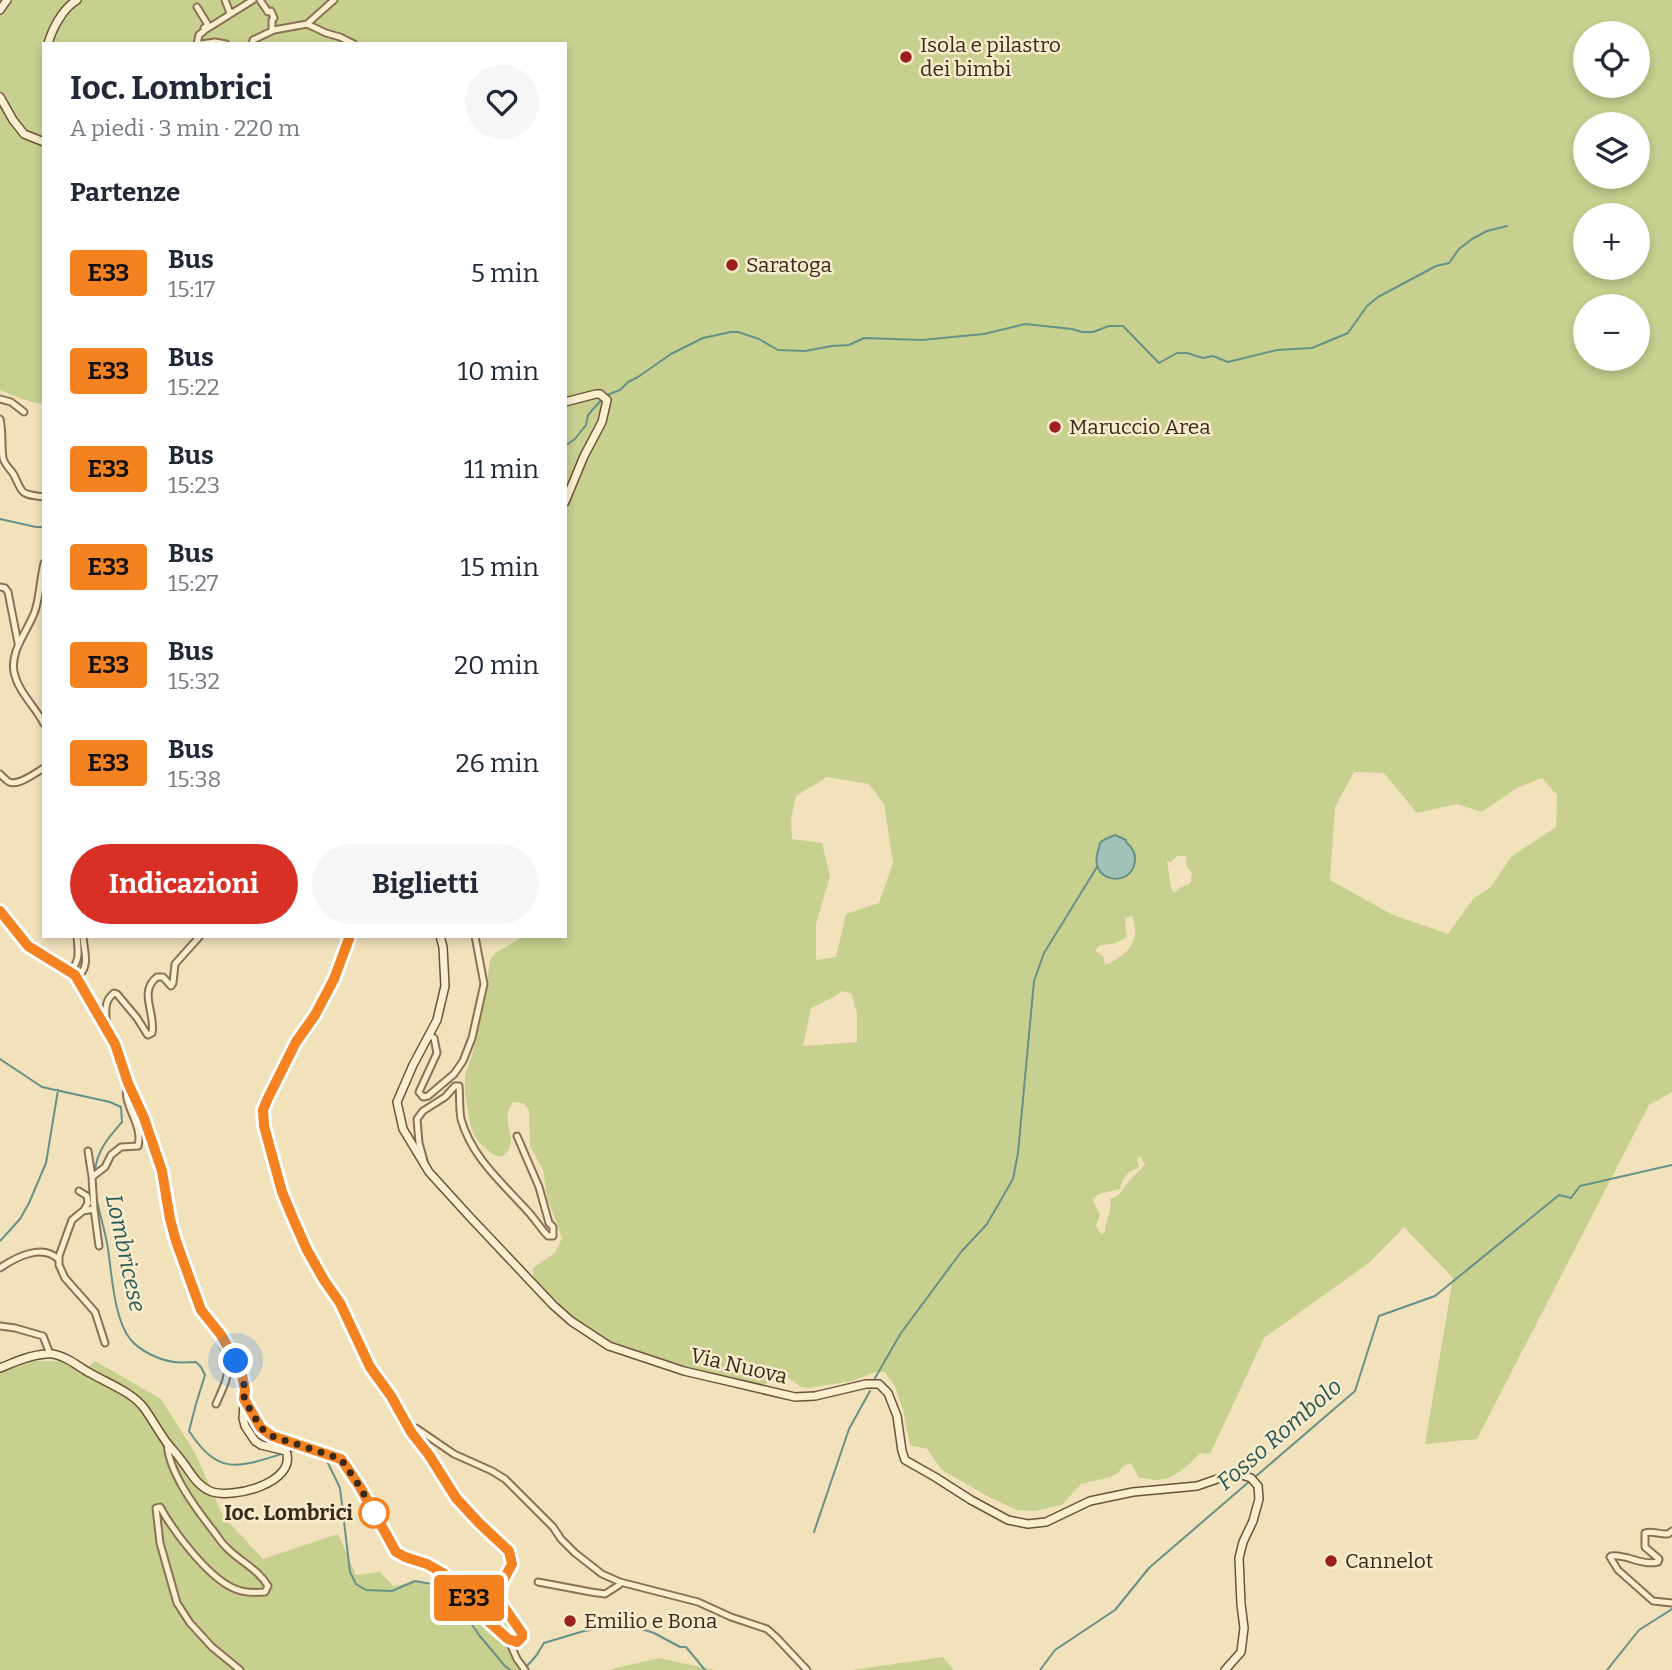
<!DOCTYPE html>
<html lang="it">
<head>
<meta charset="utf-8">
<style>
  :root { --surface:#fff; --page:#f6f6f7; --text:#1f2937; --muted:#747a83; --accent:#d93025 }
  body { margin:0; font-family:Bitter,serif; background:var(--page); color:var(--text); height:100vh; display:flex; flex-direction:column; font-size:26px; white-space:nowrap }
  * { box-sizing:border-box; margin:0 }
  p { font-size:23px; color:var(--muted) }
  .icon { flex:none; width:38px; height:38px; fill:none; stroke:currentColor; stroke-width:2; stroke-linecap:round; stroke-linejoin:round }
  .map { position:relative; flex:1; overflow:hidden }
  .details { position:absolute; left:42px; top:42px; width:525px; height:896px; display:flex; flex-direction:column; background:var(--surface); border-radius:0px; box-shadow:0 4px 10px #0003 }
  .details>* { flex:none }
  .badge { padding:0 14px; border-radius:5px; font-size:24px; line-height:46px }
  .buttons { position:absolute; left:1573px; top:21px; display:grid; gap:14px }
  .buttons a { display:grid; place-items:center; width:77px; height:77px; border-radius:50%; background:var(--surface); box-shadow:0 4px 10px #0003; font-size:35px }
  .you { position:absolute; width:35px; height:35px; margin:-18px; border:5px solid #fff; border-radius:50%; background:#1a73e8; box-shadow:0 0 0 10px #1a73e833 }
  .map>.badge { position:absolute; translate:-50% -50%; box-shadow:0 0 0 4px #fff }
  h2 { padding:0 28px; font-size:26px; line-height:63px }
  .round { display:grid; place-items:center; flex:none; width:74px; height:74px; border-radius:37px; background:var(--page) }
  .overview { display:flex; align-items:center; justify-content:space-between; height:119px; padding:0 28px }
  h1 { font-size:33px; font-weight:700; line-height:52px }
  .action { display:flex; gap:14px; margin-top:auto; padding:14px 28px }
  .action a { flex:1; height:80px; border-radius:42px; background:var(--accent); color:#fff; font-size:28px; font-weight:700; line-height:80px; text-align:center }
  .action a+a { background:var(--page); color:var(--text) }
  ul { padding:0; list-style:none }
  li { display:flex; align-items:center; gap:21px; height:98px; padding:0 28px }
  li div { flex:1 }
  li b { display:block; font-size:26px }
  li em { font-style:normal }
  li .badge { min-width:77px; font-weight:700; text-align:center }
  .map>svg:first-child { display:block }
  .green { fill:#c7d08f; fill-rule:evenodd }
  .water { fill:#a0c2b8; stroke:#679086; stroke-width:2 }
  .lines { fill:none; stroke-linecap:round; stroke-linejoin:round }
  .stream { stroke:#679086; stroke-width:2 }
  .street-casing { stroke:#8a7154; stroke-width:9 }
  .secondary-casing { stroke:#6b5238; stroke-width:10 }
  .street { stroke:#fcefcf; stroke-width:5 }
  .secondary { stroke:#fcefcf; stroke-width:7 }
  .line-casing { stroke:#fff; stroke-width:16 }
  .line { stroke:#f58220; stroke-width:10 }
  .walk { stroke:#38291a; stroke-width:7; stroke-dasharray:0 12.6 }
  .poi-dot { fill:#9d201f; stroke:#f8eccc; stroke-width:2.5 }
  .stop-dot { fill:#fff; stroke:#f58220; stroke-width:3.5 }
  .labels { text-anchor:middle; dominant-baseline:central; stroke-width:5; stroke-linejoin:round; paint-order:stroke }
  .poi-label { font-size:21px; fill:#38291a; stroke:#f8eccc; text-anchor:start }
  .street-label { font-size:21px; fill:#38291a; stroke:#f8eccc }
  .stop-label { font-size:21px; font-weight:bold; fill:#38291a; stroke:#f8eccc; text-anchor:end }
  .water-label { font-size:23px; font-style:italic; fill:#285956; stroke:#f8eccc }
</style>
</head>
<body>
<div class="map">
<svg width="1672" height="1670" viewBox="0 0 1672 1670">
  <rect width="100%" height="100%" fill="#f1e2bc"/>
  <path class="green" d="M0,0H1672V1092L1649,1105L1477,1439L1425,1444L1453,1278L1404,1227L1370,1262L1264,1338L1210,1454L1200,1453C1189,1465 1174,1480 1156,1480C1151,1480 1145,1478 1139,1478L1131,1463L1123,1466L1118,1473L1110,1477L1081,1484L1062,1505L1035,1511L1017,1510L989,1497L942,1470L927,1449L910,1445L903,1410L895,1386L885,1372H876L852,1381L809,1388L801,1387L787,1377L778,1376L763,1386L669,1362L609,1341L577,1321L553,1298L533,1277V1268L555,1253L562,1238L547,1197L543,1170L530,1146L529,1110L523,1103L513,1102C497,1122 524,1143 501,1157L492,1154L479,1142L474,1135L471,1127L465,1093V1075L473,1052L485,999L490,960L495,953L518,940L520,936H565V44H44V405L22,399L0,390ZM1586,33H1638V86H1586ZM1586,124H1638V177H1586ZM1586,215H1638V268H1586ZM1586,306H1638V359H1586ZM1354,772L1384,773L1417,813L1457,804L1482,812L1517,788L1542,778L1557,795L1556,827L1511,857L1491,887L1474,898L1448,934L1393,915L1330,880L1335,807ZM827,777L869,784L884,804L893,863L879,903L846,914L836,957L816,960V924L830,876L822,843L792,839L791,819L796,796ZM1126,842C1145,856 1134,880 1112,879L1096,854L1100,847ZM1177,856H1186L1187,867L1192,873L1190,884L1179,888L1174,893L1171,888L1167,860L1170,863ZM1132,916C1142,940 1127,956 1105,965L1103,956L1095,951L1100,945C1110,945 1118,943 1127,937L1125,923L1126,918ZM842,991L852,994L857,1014V1042L803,1046L811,1008L832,998ZM1140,1156L1145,1164C1141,1170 1137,1173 1132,1178C1123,1186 1123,1196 1110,1199C1113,1210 1105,1220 1105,1232L1101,1234L1096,1226L1100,1215L1093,1200L1098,1194L1120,1189C1123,1178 1127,1170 1139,1168L1137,1159Z
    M30,1361H68L81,1375L95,1361L161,1399L195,1453L223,1516L263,1559L338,1534L356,1575L380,1572L393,1586L421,1581L441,1593L461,1613L479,1599L508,1618L510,1649L527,1670H0V1371Z
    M943,1657L954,1670H852Z
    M659,1658L714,1670H608Z"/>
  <path class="water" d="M1115,835L1126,840V842C1132,847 1136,853 1135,861C1132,890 1085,882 1099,848C1100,846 1099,844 1100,843C1103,839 1111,837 1115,835Z"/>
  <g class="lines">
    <path class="stream" d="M607,395L620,390L628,382L638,377L671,354L703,338L731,332H738L759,339L778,350L805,351L832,346L849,345L864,338L922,340L942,338L984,334L1025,324L1072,329L1082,332H1093L1109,326H1123L1159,363L1177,353H1187L1203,358L1213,356L1228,362L1277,350L1312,348L1348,333L1367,306L1378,297L1436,266L1449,263L1459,249L1472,239L1487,231L1507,226
      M565,446L575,439L586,425L588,415L603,398
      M0,519L36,527H44
      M0,1059L42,1087L110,1102L121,1107L122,1122C109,1137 97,1150 95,1171
      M95,1190C98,1210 105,1229 108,1249C112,1276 114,1318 130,1339C140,1351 159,1360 174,1362C180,1363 188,1362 196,1362L201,1367L205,1375L196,1404L189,1431C219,1477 239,1467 285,1453
      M0,1241L20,1219L29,1203L46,1163L58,1090
      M875,1378L901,1333L961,1252L987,1224L1013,1179L1018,1153L1034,981L1044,953L1097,867
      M290,1452L297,1449L326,1459L340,1488L350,1572L356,1584L366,1590L392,1591L415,1581L437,1585L453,1597L479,1635L504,1665L510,1670
      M1255,1477L1355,1391L1379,1316L1435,1296L1559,1195L1571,1198L1580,1186L1672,1165
      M814,1532L849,1429L870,1391
      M526,1667L536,1656L544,1643L584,1631L626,1624L654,1633L680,1647H686L705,1670
      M1040,1670L1055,1650L1115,1610L1149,1568L1251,1480
      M1607,1670L1639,1630L1672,1609"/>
    <defs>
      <path id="street" d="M225,0L230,13
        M260,0L268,12L271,11L274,18L272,20V31
        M197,7L208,25L204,28
        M307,24L334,0
        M197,44L199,35L205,30L253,0
        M201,44L215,42L226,44
        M252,44L253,40L274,30L307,24L326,33L340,37L354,44
        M0,399L11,402L24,412
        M0,419C3,432 1,445 3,458C5,466 12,470 15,477C23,496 23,494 44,497
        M44,563C40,579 40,596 35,611C28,631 10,650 14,672C18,692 35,706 44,724
        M0,587L5,588L8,592L18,643
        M0,774C1,775 8,782 9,782C19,786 35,773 44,768
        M70,971C81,961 78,950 77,936
        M77,978C91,965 84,953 83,936
        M106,1026C107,1013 102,1003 114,993L117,994L137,1018L147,1034L148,1035L152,1033C156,1013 138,992 157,977H163L171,986L173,983L175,964L200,936
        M429,1035L434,1038L437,1053L419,1092L423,1097L428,1096L454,1074L463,1061L472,1038L484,984L475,936
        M88,1151L92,1177
        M424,1161L419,1143L417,1119L423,1111L445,1097L455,1086H459C460,1096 459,1109 461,1119C472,1159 505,1185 531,1215C537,1222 541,1229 548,1236H553V1227L549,1223L539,1187L517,1136
        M79,1191L87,1196L88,1203L84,1210
        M94,1209L99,1246
        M0,1268C16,1257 43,1243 59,1260
        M0,1326L15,1328L43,1336L50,1354
        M105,1343L95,1312L65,1278L59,1265V1256L72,1220L83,1211L94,1209L92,1177L105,1167L111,1155L121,1147L138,1146C144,1123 120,1104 128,1083
        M216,1404C222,1390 230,1376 228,1360C227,1353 222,1347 221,1339
        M411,1432L416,1428L454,1454L492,1471L505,1479L553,1527L561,1539L575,1553L602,1574L620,1582L698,1602L731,1617L767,1629L776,1637L807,1670
        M167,1442C168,1471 194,1506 211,1528C217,1535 221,1543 228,1549C241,1562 259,1570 268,1586L265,1592C254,1593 243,1593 233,1588C207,1576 174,1532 160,1507L156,1508L160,1543L177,1603L190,1623L212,1647L240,1670
        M1672,1531L1668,1534C1660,1535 1652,1530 1645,1533V1547L1659,1559L1658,1562C1641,1566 1627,1554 1611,1556L1610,1557L1618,1570L1653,1601L1672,1603
        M538,1582L591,1592L605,1594L619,1585L620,1582
        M508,1639L517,1659L525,1670"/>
      <path id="secondary" d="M0,10L7,0
        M48,44C52,29 63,8 77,0
        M0,97L13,120L24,134L44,142
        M565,402L596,394H600L607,400L602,422L584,456L565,502
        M0,911L28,946L75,975L115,1044L128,1083L144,1118L162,1171L170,1219L176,1241L201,1310L221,1335L241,1370L245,1390L243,1418L245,1426L255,1441L261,1445L286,1451C298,1483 231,1500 210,1491C196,1485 190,1471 181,1460C177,1454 172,1449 167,1443C159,1432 152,1419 144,1408C132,1392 107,1383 90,1373C82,1369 75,1363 67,1359C61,1356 53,1353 46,1354C30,1355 15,1362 0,1368
        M440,936L443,947L445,986L437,1020L413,1065L397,1102L403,1129L429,1172L469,1216L553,1305L571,1321L609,1346L684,1371L795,1397L815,1396L866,1384H879L888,1393L897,1416L902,1451L905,1460L935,1477L971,1500L1008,1520L1028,1524L1046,1522L1090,1501L1133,1492L1197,1486L1223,1477L1239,1474L1251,1478L1258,1486L1259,1499L1253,1521L1243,1542L1239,1558L1241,1604L1244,1628L1241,1652L1225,1670
        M244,1399L261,1428L272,1436L341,1459L360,1487L396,1552C410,1562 429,1561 445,1575C452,1581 460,1587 466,1594C480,1610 494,1636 517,1642L522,1637V1633L499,1600L497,1592L512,1564L509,1551L479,1523L456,1498L429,1455L411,1432L391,1396L370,1367L340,1303L324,1280L307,1249L295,1223L282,1192L264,1126L263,1110L268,1098L296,1042L315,1015L334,979L350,936"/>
    </defs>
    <use href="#street" class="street-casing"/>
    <use href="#secondary" class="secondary-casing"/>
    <use href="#street" class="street"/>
    <use href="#secondary" class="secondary"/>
  </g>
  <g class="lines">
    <defs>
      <path id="line" d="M0,911L28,946L75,975L115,1044L128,1083L144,1118L162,1171L170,1219L176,1241L201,1310L221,1335L236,1361L241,1370L245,1390L244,1399L261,1428L272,1436L341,1459L360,1487L396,1552L405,1557L427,1564L443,1573L465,1593L489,1622L508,1639L517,1642L522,1637V1633L499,1600L497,1592L512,1564L509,1551L479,1523L456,1498L429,1455L411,1432L391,1396L370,1367L340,1303L324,1280L307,1250L295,1223L282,1192L264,1126L263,1110L268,1098L296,1042L315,1015L334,979L350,936"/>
    </defs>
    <use href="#line" class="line-casing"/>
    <use href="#line" class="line"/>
    <path class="walk" d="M236,1361L241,1370L245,1390L244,1399L261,1428L272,1436L341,1459L360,1487L374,1513"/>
  </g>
  <g class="poi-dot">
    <circle cx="906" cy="57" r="7"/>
    <circle cx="732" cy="265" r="7"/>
    <circle cx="1055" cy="427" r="7"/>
    <circle cx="1331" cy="1561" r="7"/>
    <circle cx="570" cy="1621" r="7"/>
  </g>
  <circle class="stop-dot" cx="374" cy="1513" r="14"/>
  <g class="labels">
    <g class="poi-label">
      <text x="920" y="45">Isola e pilastro<tspan x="920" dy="24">dei bimbi</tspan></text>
      <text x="746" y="265">Saratoga</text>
      <text x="1069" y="427">Maruccio Area</text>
      <text x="1345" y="1561">Cannelot</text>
      <text x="584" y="1621">Emilio e Bona</text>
    </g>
    <g class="street-label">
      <text transform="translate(739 1366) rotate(13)">Via Nuova</text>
    </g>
    <g class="stop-label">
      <text x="353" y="1513">Ioc. Lombrici</text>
    </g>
    <g class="water-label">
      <text transform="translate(126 1253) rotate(78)">Lombricese</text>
      <text transform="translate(1279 1434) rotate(-41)">Fosso Rombolo</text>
    </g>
  </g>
</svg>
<div class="buttons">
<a><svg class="icon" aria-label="locate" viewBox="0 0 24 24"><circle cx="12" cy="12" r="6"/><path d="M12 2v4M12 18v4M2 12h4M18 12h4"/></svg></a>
<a><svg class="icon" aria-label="layers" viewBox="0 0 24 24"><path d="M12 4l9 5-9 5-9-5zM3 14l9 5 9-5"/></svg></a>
<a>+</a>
<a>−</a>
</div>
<div class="you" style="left:236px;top:1361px"></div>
<b class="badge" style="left:469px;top:1598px;background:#f58220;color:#111">E33</b>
<section class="details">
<div class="overview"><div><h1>Ioc. Lombrici</h1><p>A piedi · 3 min · 220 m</p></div><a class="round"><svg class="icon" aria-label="heart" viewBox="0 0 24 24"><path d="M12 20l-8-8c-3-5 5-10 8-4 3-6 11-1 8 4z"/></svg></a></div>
<h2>Partenze</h2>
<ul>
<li><span class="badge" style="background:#f58220;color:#111">E33</span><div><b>Bus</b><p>15:17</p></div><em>5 min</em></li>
<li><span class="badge" style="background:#f58220;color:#111">E33</span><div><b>Bus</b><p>15:22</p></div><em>10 min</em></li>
<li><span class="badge" style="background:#f58220;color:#111">E33</span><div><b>Bus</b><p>15:23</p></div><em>11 min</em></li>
<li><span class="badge" style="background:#f58220;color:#111">E33</span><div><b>Bus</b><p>15:27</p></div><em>15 min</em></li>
<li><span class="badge" style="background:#f58220;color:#111">E33</span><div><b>Bus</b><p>15:32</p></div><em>20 min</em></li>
<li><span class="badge" style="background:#f58220;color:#111">E33</span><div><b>Bus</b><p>15:38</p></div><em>26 min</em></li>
</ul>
<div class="action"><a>Indicazioni</a><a>Biglietti</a></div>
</section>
</div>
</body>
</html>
